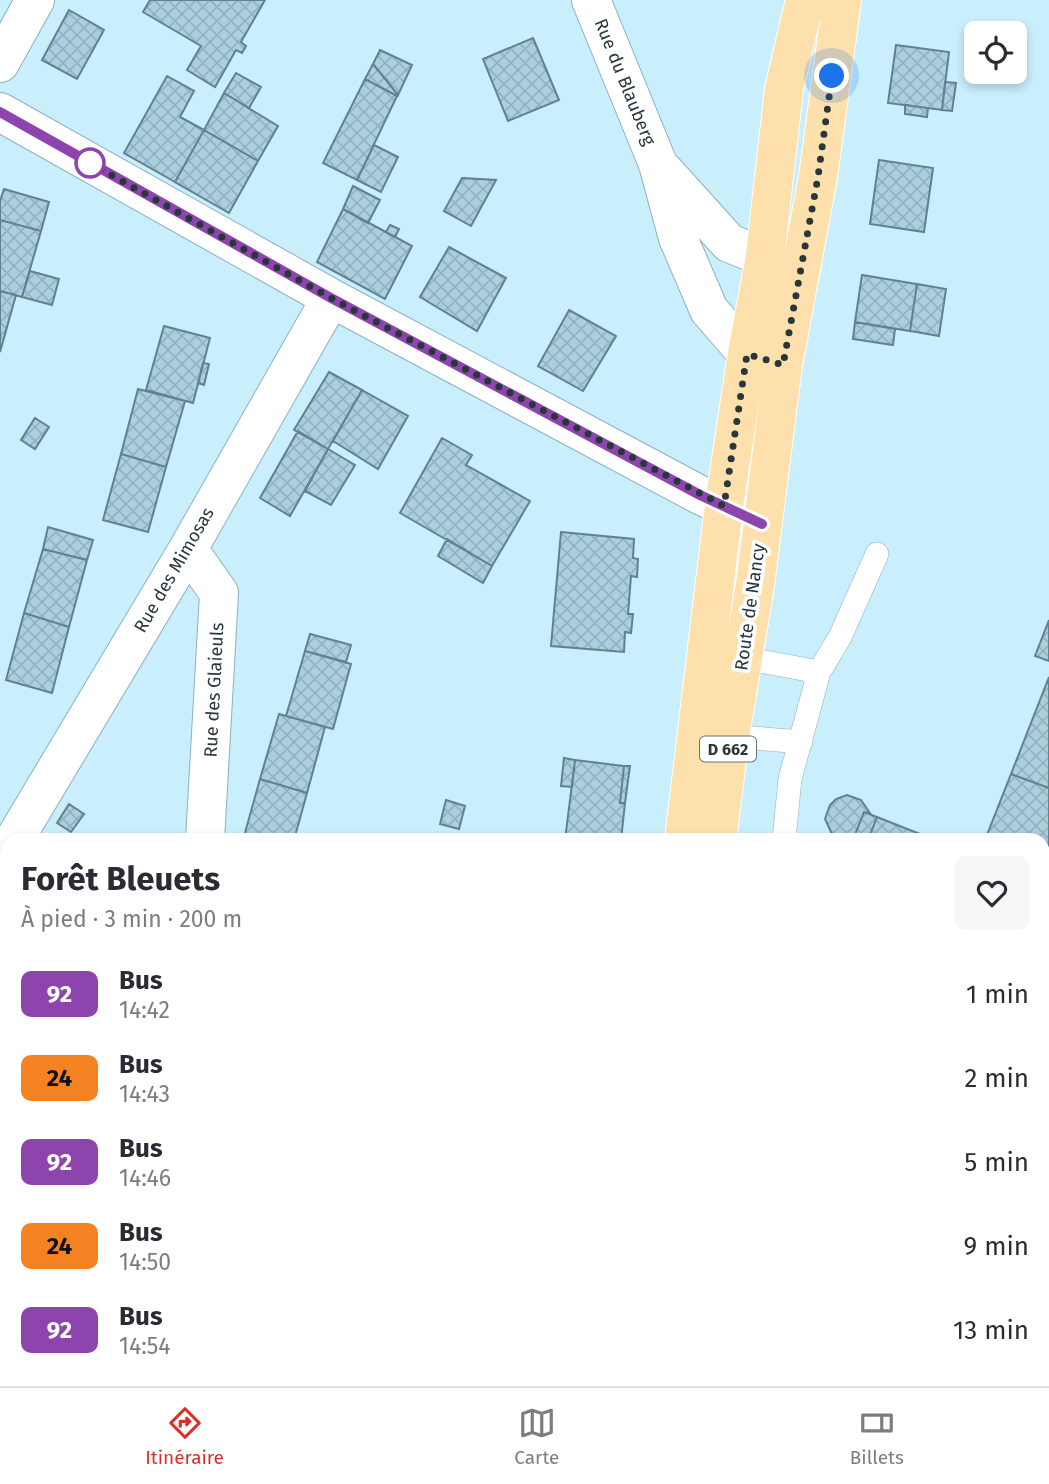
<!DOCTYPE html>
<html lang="fr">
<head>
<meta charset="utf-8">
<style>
  :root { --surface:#fff; --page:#f7f7f7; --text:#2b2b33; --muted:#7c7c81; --line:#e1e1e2; --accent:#d93025 }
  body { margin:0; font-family:"Fira Sans",sans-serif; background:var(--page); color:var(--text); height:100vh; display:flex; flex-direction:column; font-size:26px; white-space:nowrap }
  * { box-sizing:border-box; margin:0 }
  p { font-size:23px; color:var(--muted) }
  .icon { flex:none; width:38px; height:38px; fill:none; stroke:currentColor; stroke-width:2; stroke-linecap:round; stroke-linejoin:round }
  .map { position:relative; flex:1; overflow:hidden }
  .panel { position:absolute; left:0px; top:833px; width:1050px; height:553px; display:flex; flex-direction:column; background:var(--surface); border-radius:21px 21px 0 0; box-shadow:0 4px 10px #0003 }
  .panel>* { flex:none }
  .badge { padding:0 14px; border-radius:10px; font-size:24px; line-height:46px }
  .tools { position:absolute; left:964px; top:21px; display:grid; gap:14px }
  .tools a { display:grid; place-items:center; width:63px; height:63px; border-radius:10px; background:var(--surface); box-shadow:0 4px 10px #0003; font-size:35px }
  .you { position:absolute; width:35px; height:35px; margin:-18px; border:5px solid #fff; border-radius:50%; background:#1a73e8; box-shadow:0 0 0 10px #1a73e833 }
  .map>.badge { position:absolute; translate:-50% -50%; box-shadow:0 0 0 4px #fff }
  .round { display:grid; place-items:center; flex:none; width:74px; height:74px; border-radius:10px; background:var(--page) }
  .overview { display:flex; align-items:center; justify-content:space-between; height:119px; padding:0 21px }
  h1 { font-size:33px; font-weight:700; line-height:52px }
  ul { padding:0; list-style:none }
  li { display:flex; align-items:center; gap:21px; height:84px; padding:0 21px }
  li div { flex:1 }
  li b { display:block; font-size:26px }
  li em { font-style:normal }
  li .badge { min-width:77px; font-weight:700; text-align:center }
  .dock { display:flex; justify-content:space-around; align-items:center; height:98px; border-top:2px solid var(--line); background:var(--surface); font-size:19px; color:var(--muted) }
  .dock a { display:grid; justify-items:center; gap:4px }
  .dock .current { color:var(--accent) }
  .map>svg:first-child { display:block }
  .forest { fill:url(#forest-firs) }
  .building { fill:url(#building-cross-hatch); stroke:#60828f; stroke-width:2 }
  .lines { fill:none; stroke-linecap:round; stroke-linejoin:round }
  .lane-casing { stroke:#8db1bf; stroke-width:24 }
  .street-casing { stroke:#8db1bf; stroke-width:40 }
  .primary-casing { stroke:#fff; stroke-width:40 }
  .path { stroke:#728b94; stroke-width:4.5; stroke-dasharray:7 3.5; stroke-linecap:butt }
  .lane { stroke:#fff; stroke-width:23 }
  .street { stroke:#fff; stroke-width:38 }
  .primary { stroke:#fde0ac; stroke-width:38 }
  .line-casing { stroke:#fff; stroke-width:16 }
  .line { stroke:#8e44ad; stroke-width:10 }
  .walk { stroke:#28373c; stroke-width:7; stroke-dasharray:0 12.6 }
  .stop-dot { fill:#fff; stroke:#8e44ad; stroke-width:3.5 }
  .labels { text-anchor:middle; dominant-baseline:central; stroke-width:7; stroke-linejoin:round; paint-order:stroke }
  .shield { fill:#fff; stroke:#687376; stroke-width:2 }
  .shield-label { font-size:16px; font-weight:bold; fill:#28373c }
  .street-label { font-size:18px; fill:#28373c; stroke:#fff }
</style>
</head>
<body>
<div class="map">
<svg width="1049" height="1386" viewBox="0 0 1049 1386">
  <defs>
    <pattern id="forest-firs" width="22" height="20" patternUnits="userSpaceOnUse" patternTransform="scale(1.75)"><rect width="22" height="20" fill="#60badb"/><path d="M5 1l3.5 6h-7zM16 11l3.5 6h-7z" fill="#4f98b3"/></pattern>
    <pattern id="building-cross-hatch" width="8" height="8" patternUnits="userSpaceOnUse" patternTransform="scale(1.75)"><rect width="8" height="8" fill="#abcfdd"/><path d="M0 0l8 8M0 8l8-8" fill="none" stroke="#93b2bf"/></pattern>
  </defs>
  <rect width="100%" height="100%" fill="#c9eefc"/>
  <path class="forest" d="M1043,1159H1049V1386H729V1379H1043Z"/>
  <path class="building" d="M150,0H265L241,42L246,46L242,53L236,50L215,87L187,70L201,46L143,12Z
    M69,10L104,30L77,79L42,60Z
    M533,38L559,100L508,121L483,59Z
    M896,45L949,52L942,110L888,103Z
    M380,50L412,65L398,95L373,64Z
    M373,64L398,95L397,96L365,79Z
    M236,73L261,87L249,108L224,93Z
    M167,76L194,91L180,117L204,130L175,182L124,153Z
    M365,79L397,96L357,180L323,163Z
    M945,82L956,83L952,111L942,110Z
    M224,93L278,126L258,161L204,130Z
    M905,105L928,108L927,117L905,114Z
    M204,130L258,161L229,213L175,182Z
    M374,145L398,157L381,192L357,180Z
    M879,160L933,168L924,232L870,224Z
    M462,178L496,180L471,226L444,211Z
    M353,186L380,200L368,223L343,209Z
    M4,189L49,202L41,231L0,220V201Z
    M343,209L412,246L385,299L317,262Z
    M0,220L41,231L22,297L0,291Z
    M390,225L399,229L395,237L386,232Z
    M449,247L506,278L477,331L420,297Z
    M30,271L59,279L52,305L22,297Z
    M862,275L917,284L910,331L855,322Z
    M917,284L946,289L939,336L910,331Z
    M0,291L16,295L0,352Z
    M569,310L616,336L583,391L538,366Z
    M855,322L895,329L893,345L853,339Z
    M164,326L210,338L193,403L146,390Z
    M203,363L209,364L204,385L198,383Z
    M329,372L362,390L328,449L294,430Z
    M138,389L185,401L166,467L121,454Z
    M362,390L408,416L378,469L333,441Z
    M35,418L49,427L35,449L21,440Z
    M298,431L328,449L290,516L260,498Z
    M442,438L472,455L466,465L530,501L492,566L400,513Z
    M328,449L355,465L331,505L305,491Z
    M121,454L166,467L148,532L103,520Z
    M48,527L93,540L87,560L43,549Z
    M561,532L634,539L633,558L638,559L637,577L631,576L628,614H633L631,633L625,632L624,652L551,646Z
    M447,539L492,566L483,583L438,556Z
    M43,549L87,560L69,627L24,613Z
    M24,613L69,627L52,693L6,680Z
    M1049,620V661L1035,656Z
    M310,634L351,645L346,662L305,651Z
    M305,651L351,664L333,729L286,716Z
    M1049,677V788L1011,774Z
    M279,714L325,727L307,793L260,779Z
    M564,758L575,760L572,787L561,786Z
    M575,760L624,766L620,803H625L621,840H565Z
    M624,766H630L625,803H620Z
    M1011,774L1049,788V1003L1043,1019V840H985Z
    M260,779L307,793L294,840H243Z
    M847,795L861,800L870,813L864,812L853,840H842L832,834L825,819L830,805L836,799Z
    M446,800L465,806L459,829L440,824Z
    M69,804L84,814L71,832L57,823Z
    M864,812L877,817L868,840H853Z
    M877,817L935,840H868Z
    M7,1048V1091L0,1090V1074Z
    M4,1091H7V1163L0,1161V1107Z
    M1,1161L7,1163V1180L0,1178Z
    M0,1241L7,1243V1298L0,1296Z
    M218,1379H244L264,1384L216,1386Z
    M244,1379H265L264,1384Z
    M452,1379H556L555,1386H452Z"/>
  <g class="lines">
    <defs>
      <path id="lane" d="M734,664L744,658L819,672
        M726,728L730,736L801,742
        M784,840L790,779L819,672L840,637L877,554
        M595,1386L596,1379"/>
      <path id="street" d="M591,0L658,164L678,238L709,310L747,354L774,362
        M0,63L35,0
        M0,112L331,298L700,495L752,519
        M664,171L729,243L794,269
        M188,549L219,593L205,840
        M14,840L188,549L331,298"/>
      <path id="primary" d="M684,840L724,506L747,354L765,257L784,89L805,0
        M717,840L730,736L755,585L783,365L818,177L842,0
        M681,1386V1379"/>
    </defs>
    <use href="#lane" class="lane-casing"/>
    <use href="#street" class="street-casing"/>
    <use href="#primary" class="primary-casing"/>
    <path class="path" d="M1043,1323L1049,1325
      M909,1386L910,1379"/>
    <use href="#lane" class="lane"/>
    <use href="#street" class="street"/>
    <use href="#primary" class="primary"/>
  </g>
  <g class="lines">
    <defs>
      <path id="line" d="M0,112L331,298L700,495L762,524"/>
    </defs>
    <use href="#line" class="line-casing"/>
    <use href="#line" class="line"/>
    <path class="walk" d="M90,163L331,298L724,506L747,354L783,365L818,177L832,76"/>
  </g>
  <circle class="stop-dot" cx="90" cy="163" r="14"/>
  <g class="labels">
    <rect class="shield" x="700" y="736.5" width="56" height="25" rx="5"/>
    <g class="shield-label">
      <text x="728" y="749">D 662</text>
    </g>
    <g class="street-label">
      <text transform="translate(625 82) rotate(68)">Rue du Blauberg</text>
      <text transform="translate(174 570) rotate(-60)">Rue des Mimosas</text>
      <text transform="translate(750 607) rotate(-82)">Route de Nancy</text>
      <text transform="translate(214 690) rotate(-87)">Rue des Glaieuls</text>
    </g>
  </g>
</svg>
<div class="tools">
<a><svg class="icon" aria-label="locate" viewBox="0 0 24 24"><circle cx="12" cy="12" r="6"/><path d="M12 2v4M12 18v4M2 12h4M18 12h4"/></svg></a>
</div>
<div class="you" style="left:832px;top:76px"></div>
<section class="panel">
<div class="overview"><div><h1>Forêt Bleuets</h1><p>À pied · 3 min · 200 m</p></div><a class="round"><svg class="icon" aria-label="heart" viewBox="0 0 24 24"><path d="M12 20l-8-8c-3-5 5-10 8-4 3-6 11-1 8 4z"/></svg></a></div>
<ul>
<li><span class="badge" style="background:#8e44ad;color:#fff">92</span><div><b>Bus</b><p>14:42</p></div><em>1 min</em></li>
<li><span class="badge" style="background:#f58220;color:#111">24</span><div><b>Bus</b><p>14:43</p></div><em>2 min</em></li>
<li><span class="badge" style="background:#8e44ad;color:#fff">92</span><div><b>Bus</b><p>14:46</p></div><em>5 min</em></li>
<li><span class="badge" style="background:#f58220;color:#111">24</span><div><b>Bus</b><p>14:50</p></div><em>9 min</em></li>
<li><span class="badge" style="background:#8e44ad;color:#fff">92</span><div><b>Bus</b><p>14:54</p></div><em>13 min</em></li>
</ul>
</section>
</div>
<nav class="dock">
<a class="current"><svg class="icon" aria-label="directions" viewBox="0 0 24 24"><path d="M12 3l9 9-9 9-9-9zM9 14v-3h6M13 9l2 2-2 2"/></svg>Itinéraire</a>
<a><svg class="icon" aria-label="map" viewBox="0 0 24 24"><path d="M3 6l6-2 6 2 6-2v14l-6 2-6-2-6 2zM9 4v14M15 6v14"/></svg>Carte</a>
<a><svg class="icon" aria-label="tickets" viewBox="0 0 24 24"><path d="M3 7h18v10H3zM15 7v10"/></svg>Billets</a>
</nav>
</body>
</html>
